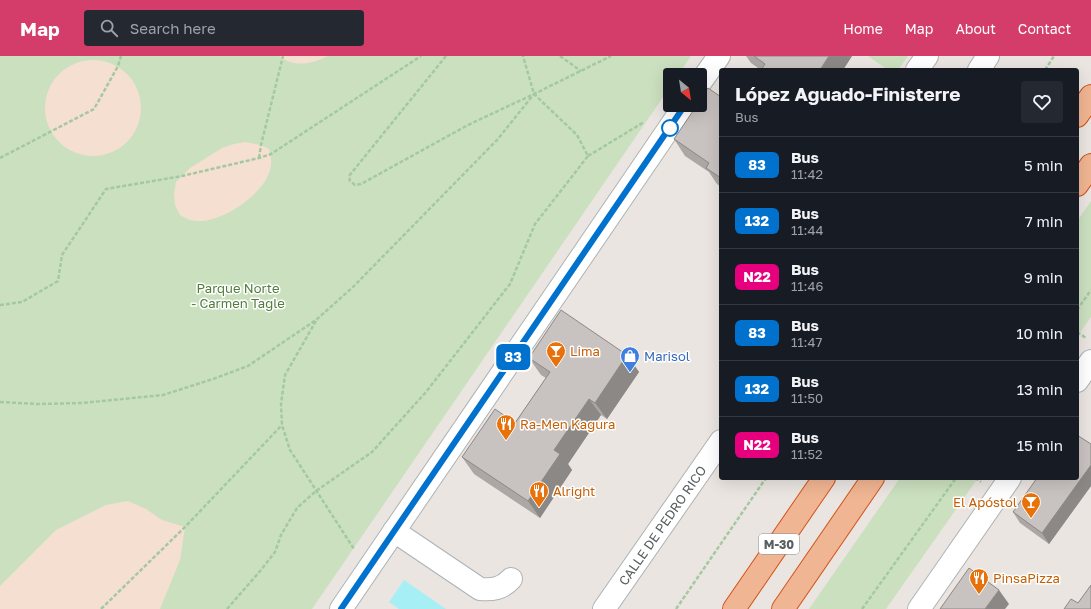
<!DOCTYPE html>
<html lang="en">
<head>
<meta charset="utf-8">
<style>
  :root { --surface:#171b24; --page:#242831; --text:#f1f3f6; --muted:#9ea1a6; --line:#363941; --accent:#d43d69 }
  body { margin:0; font-family:"Golos Text",sans-serif; background:var(--page); color:var(--text); height:100vh; display:flex; flex-direction:column; font-size:15px; white-space:nowrap }
  * { box-sizing:border-box; margin:0 }
  p { font-size:13px; color:var(--muted) }
  .icon { flex:none; width:22px; height:22px; fill:none; stroke:currentColor; stroke-width:2; stroke-linecap:round; stroke-linejoin:round }
  .map { position:relative; flex:1; overflow:hidden }
  .sheet { position:absolute; left:719px; top:12px; width:360px; height:412px; display:flex; flex-direction:column; background:var(--surface); border-radius:4px; box-shadow:0 4px 16px #0002 }
  .sheet>* { flex:none }
  .badge { padding:0 8px; border-radius:6px; font-size:14px; line-height:26px }
  .needle { width:26px; rotate:150deg }
  .controls { position:absolute; left:663px; top:12px; display:grid; gap:8px }
  .controls a { display:grid; place-items:center; width:44px; height:44px; border-radius:4px; background:var(--surface); box-shadow:0 4px 16px #0002; font-size:20px }
  .map>.badge { position:absolute; translate:-50% -50%; box-shadow:0 0 0 2px #fff }
  .round { display:grid; place-items:center; flex:none; width:42px; height:42px; border-radius:4px; background:var(--page) }
  .summary { display:flex; align-items:center; justify-content:space-between; height:68px; padding:0 16px }
  h1 { font-size:19px; font-weight:700; line-height:30px }
  ul { padding:0; list-style:none }
  li { display:flex; align-items:center; gap:12px; height:56px; padding:0 16px; border-top:1px solid var(--line) }
  li div { flex:1 }
  li b { display:block; font-size:15px }
  li em { font-style:normal }
  li .badge { min-width:44px; font-weight:700; text-align:center }
  header { display:flex; align-items:center; gap:24px; box-sizing:border-box; height:56px; padding:0 20px; background:var(--accent); color:#fff }
  header strong { font-size:19px }
  nav { display:flex; gap:22px; margin-inline-start:auto; font-size:14px }
  .search { width:280px; height:36px; background:var(--page); display:flex; align-items:center; gap:10px; box-sizing:border-box; padding:0 14px; border-radius:4px; color:var(--muted); font-size:15px }
  .map>svg:first-child { display:block }
  .green { fill:#cbe0bf }
  .sand { fill:#f5dfd1 }
  .water { fill:#a6f0f5 }
  .lines { fill:none; stroke-linecap:round; stroke-linejoin:round }
  .minor-casing { stroke:#aeb3b5; stroke-width:24 }
  .highway-casing { stroke:#d25319; stroke-width:24 }
  .path { stroke:#a4c9a0; stroke-width:2.5; stroke-dasharray:4 2; stroke-linecap:butt }
  .minor { stroke:#fff; stroke-width:22 }
  .highway { stroke:#f0b592; stroke-width:22 }
  .wall { fill:#aca7a5 }
  .shaded-wall { fill:#8c8886 }
  .building { fill:#c8c2c0; stroke:#8c8886 }
  .line-casing { stroke:#fff; stroke-width:9 }
  .line { stroke:#0072ce; stroke-width:6 }
  .stop-dot { fill:#fff; stroke:#0072ce; stroke-width:2 }
  .labels { text-anchor:middle; dominant-baseline:central; stroke-width:3; stroke-linejoin:round; paint-order:stroke }
  .shield { fill:#fff; stroke:#8b8f90; stroke-width:1 }
  .shield-label { font-size:12px; font-weight:bold; fill:#595f60 }
  .park-label { font-size:13px; fill:#517c3c; stroke:#fff }
  .food-label { font-size:13px; fill:#c56008; stroke:#fff; text-anchor:start }
  .shop-label { font-size:13px; fill:#366cbe; stroke:#fff; text-anchor:start }
  .street-label { font-size:13px; fill:#595f60; stroke:#fff }
</style>
</head>
<body>
<header>
<strong>Map</strong>
<div class="search"><svg class="icon" aria-label="search" viewBox="0 0 24 24"><circle cx="10" cy="10" r="6"/><path d="M15 15l6 6"/></svg>Search here</div>
<nav><a>Home</a><a>Map</a><a>About</a><a>Contact</a></nav>
</header>
<div class="map">
<svg width="1091" height="553" viewBox="0 0 1091 553">
  <rect width="100%" height="100%" fill="#eae5e1"/>
  <path class="green" d="M0,0H691L678,19H670V31L312,553H0Z
    M868,0H908L898,14H888Z
    M1091,145V261L1077,281V165Z
    M900,422H978L886,553H809Z"/>
  <path class="sand" d="M279,0H328C312,8 294,12 279,0Z
    M45 52a48 48 0 1 1 96 0a48 48 0 1 1-96 0Z
    M245,86L261,89L269,93C271,100 272,107 270,114C264,138 222,167 197,165C191,165 185,162 180,159L175,149L174,138L176,126L190,112L222,92L234,88Z
    M128,445L146,453L162,464L185,471L180,504L160,553H0V530L56,474L106,449Z"/>
  <path class="water" d="M404,524L446,553H399L389,546Z"/>
  <g class="lines">
    <defs>
      <g id="minor">
        <path d="M917,14L927,0"/>
        <path d="M979,14L988,0"/>
        <path d="M700,27L719,0"/>
        <path d="M1077,325L1091,305"/>
        <path d="M394,475L480,533C492,534 502,533 511,523"/>
        <path d="M341,553L685,49"/>
        <path id="s1" d="M604,553L721,385"/>
        <path d="M919,553L1010,422"/>
      </g>
      <path id="highway" d="M1077,60L1091,40
        M1077,129L1091,109
        M734,553L824,422
        M783,553L873,422"/>
    </defs>
    <use href="#minor" class="minor-casing"/>
    <use href="#highway" class="highway-casing"/>
    <path class="path" d="M446,0L349,120L350,125L355,129L361,128L468,69L534,38L611,0
      M560,0L581,15
      M1045,14L1054,0
      M588,100L644,66
      M0,102L94,53L118,10L121,0
      M259,102L261,89L283,0
      M0,249L22,246L58,225L62,199L106,133L182,120L259,102L271,98L421,0
      M1077,254L1091,234
      M316,265L285,319L281,348L282,369L290,394L354,493
      M1077,276L1086,282
      M0,346L38,348L82,347L163,339L213,323L248,310L316,264L353,231L497,84L534,38
      M975,422L981,426
      M101,553L185,471L282,369
      M227,553L261,514L275,496L281,479L297,452L316,435L372,396L426,336L510,228L535,168L588,100L577,79L534,38L523,0
      M676,553L766,422
      M862,553L956,422"/>
    <use href="#minor" class="minor"/>
    <use href="#highway" class="highway"/>
  </g>
  <path class="wall" d="M746,0H852L843,14H761L751,7Z
    M721,41V131L717,128L709,116L685,100L674,83Z
    M627,299L639,316L607,363L601,359L568,408L572,414L540,462L474,418L462,401L515,367L546,322L541,319L529,302Z
    M1091,388V430L1049,488L1020,467L1013,456Z"/>
  <path class="shaded-wall" d="M829,0H852L843,14H820Z
    M627,299L639,316L607,363L595,347Z
    M589,343L601,359L568,408L572,414L540,462L528,445L554,394Z
    M1091,409V430L1049,488L1042,477Z
    M999,534L1009,548L1005,553H985Z"/>
  <path class="building" d="M754,0H829L820,14H761L765,8Z
    M708,32L721,41V122L706,112L709,107L674,83L697,49H700V44Z
    M561,254L627,299L595,347L589,343L554,394L560,398L528,445L462,401L495,353L515,367L550,316L529,302Z
    M1077,379L1091,388V409L1042,477L1013,456L1037,422H1077Z
    M969,512L999,534L985,553H940Z
    M1091,529V553H1064L1071,543L1078,547Z"/>
  <g class="lines">
    <defs>
      <path id="line" d="M341,553L685,49"/>
    </defs>
    <use href="#line" class="line-casing"/>
    <use href="#line" class="line"/>
  </g>
  <defs>
    <symbol id="bar-pin" viewBox="-11 -11 22 30"><path d="M0 17L-7.5 6A9.5 9.5 0 1 1 7.5 6Z" fill="#e8710a" stroke="#fff"/><path d="M-6-5H6L.8 .8V4.5H3.5V6h-7V4.5H-.8V.8Z" fill="#fff"/></symbol>
    <symbol id="shop-pin" viewBox="-11 -11 22 30"><path d="M0 17L-7.5 6A9.5 9.5 0 1 1 7.5 6Z" fill="#3f7fe0" stroke="#fff"/><path d="M-5-2.5h2.3a2.7 3.5 0 0 1 5.4 0H5L5.5 6h-11ZM-1.5-2.5h3a1.5 2.3 0 0 0-3 0Z" fill="#fff"/></symbol>
    <symbol id="restaurant-pin" viewBox="-11 -11 22 30"><path d="M0 17L-7.5 6A9.5 9.5 0 1 1 7.5 6Z" fill="#e8710a" stroke="#fff"/><path d="M-5-6h1v4h1v-4h1v4h1v-4h1v5L-1.5 .5V6h-2V.5L-5-1ZM5-6V6H3V1.5H1.5Q1.5-4 5-6Z" fill="#fff"/></symbol>
  </defs>
  <g fill-rule="evenodd">
    <use href="#bar-pin" x="545" y="284" width="22" height="30"/>
    <use href="#shop-pin" x="619" y="289" width="22" height="30"/>
    <use href="#restaurant-pin" x="495" y="357" width="22" height="30"/>
    <use href="#restaurant-pin" x="528" y="424" width="22" height="30"/>
    <use href="#bar-pin" x="1020" y="435" width="22" height="30"/>
    <use href="#restaurant-pin" x="968" y="511" width="22" height="30"/>
  </g>
  <circle class="stop-dot" cx="670" cy="72" r="8"/>
  <g class="labels">
    <rect class="shield" x="759" y="478" width="40" height="20" rx="3"/>
    <g class="shield-label">
      <text x="779" y="488">M-30</text>
    </g>
    <g class="park-label">
      <text x="238" y="232">Parque Norte<tspan x="238" dy="15">- Carmen Tagle</tspan></text>
    </g>
    <g class="food-label">
      <text x="570" y="295">Lima</text>
      <text x="520" y="368">Ra-Men Kagura</text>
      <text x="553" y="435">Alright</text>
      <text x="1017" y="446" text-anchor="end">El Apóstol</text>
      <text x="993" y="522">PinsaPizza</text>
    </g>
    <g class="shop-label">
      <text x="644" y="300">Marisol</text>
    </g>
    <g class="street-label">
      <text stroke="none"><textPath href="#s1" startOffset="102">CALLE DE PEDRO RICO</textPath></text>
    </g>
  </g>
</svg>
<div class="controls">
<a><svg class="needle" viewBox="-14 -14 28 28"><path d="M0-13l5 13h-10z" fill="#e53935"/><path d="M0 13l5-13h-10z" fill="#9ea1a6"/></svg></a>
</div>
<b class="badge" style="left:513px;top:301px;background:#0072ce;color:#fff">83</b>
<section class="sheet">
<div class="summary"><div><h1>López Aguado-Finisterre</h1><p>Bus</p></div><a class="round"><svg class="icon" aria-label="heart" viewBox="0 0 24 24"><path d="M12 20l-8-8c-3-5 5-10 8-4 3-6 11-1 8 4z"/></svg></a></div>
<ul>
<li><span class="badge" style="background:#0072ce;color:#fff">83</span><div><b>Bus</b><p>11:42</p></div><em>5 min</em></li>
<li><span class="badge" style="background:#0072ce;color:#fff">132</span><div><b>Bus</b><p>11:44</p></div><em>7 min</em></li>
<li><span class="badge" style="background:#e6007e;color:#fff">N22</span><div><b>Bus</b><p>11:46</p></div><em>9 min</em></li>
<li><span class="badge" style="background:#0072ce;color:#fff">83</span><div><b>Bus</b><p>11:47</p></div><em>10 min</em></li>
<li><span class="badge" style="background:#0072ce;color:#fff">132</span><div><b>Bus</b><p>11:50</p></div><em>13 min</em></li>
<li><span class="badge" style="background:#e6007e;color:#fff">N22</span><div><b>Bus</b><p>11:52</p></div><em>15 min</em></li>
</ul>
</section>
</div>
</body>
</html>
